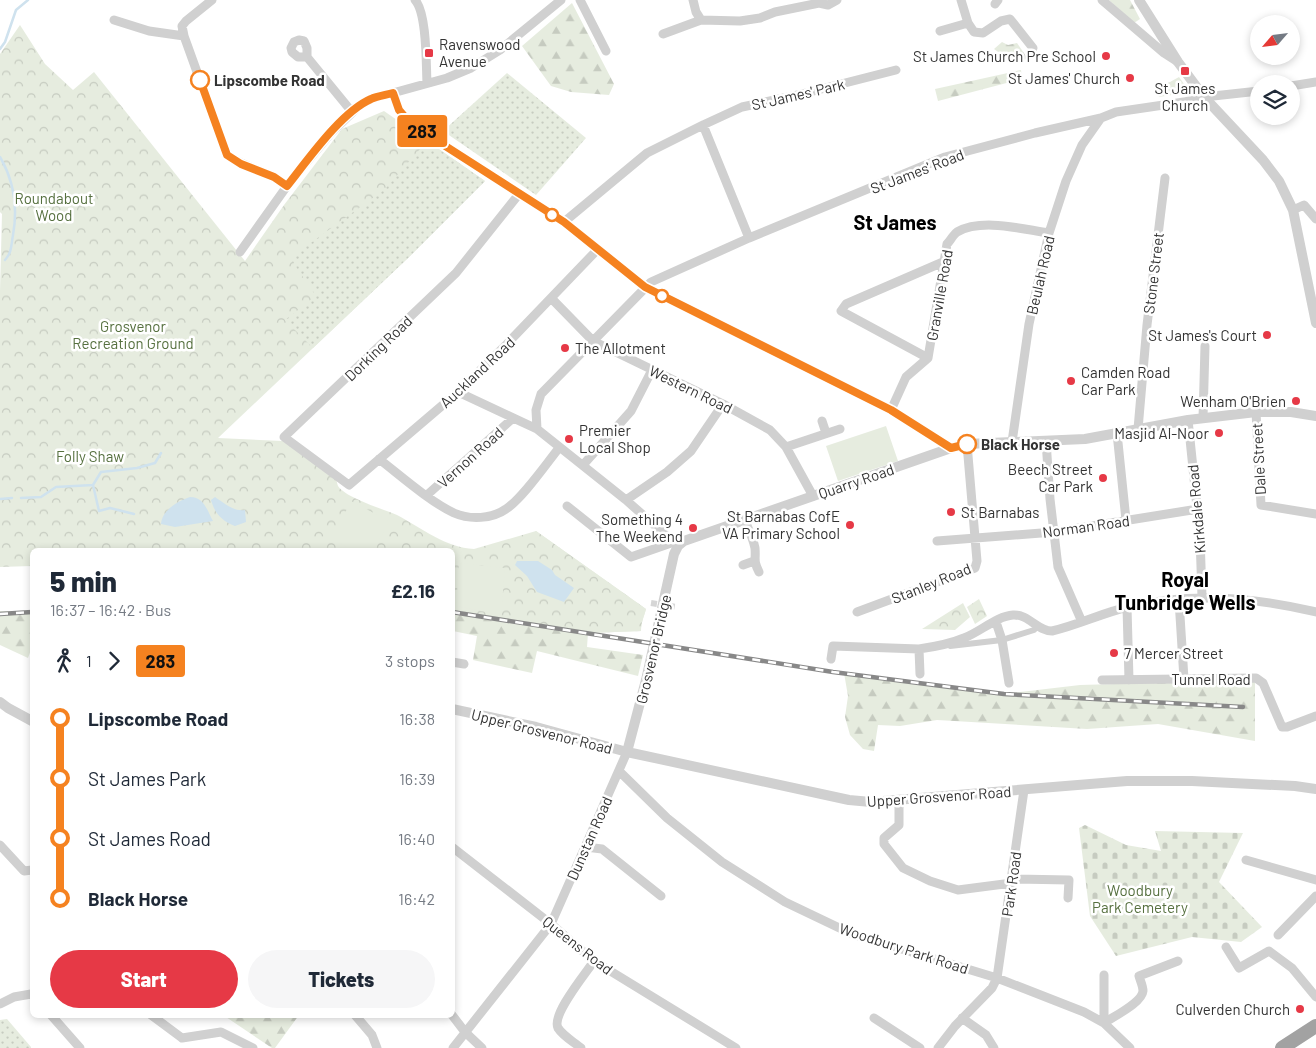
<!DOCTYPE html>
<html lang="en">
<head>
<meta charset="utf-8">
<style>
  :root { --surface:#fff; --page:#f6f6f7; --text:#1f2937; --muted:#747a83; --accent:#e63946 }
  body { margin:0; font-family:Barlow,sans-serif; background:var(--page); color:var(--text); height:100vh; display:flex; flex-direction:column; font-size:19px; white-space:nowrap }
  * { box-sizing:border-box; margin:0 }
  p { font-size:16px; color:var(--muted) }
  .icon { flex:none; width:28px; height:28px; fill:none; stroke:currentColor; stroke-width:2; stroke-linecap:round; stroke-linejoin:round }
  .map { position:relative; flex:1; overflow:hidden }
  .drawer { position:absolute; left:30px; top:548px; width:425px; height:470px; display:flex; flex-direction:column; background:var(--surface); border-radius:8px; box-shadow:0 2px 8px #0003 }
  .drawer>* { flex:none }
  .badge { padding:0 10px; border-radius:4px; font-size:18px; line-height:32px }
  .needle { width:32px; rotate:242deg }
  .tools { position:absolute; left:1250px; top:15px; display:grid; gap:10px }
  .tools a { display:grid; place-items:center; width:50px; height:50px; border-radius:50%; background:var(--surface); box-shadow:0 2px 8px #0003; font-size:25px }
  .map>.badge { position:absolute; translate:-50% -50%; box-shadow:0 0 0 2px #fff }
  .legs { display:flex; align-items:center; gap:8px; height:55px; padding:0 20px; font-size:16px }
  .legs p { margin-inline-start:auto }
  .headline { display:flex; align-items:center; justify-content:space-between; height:85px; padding:0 20px }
  h1 { font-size:28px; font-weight:800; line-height:38px }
  .primary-button { display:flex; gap:10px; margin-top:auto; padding:10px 20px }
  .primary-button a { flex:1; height:58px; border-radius:30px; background:var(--accent); color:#fff; font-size:20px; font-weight:800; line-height:58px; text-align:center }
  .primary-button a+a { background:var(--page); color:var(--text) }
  ul { padding:0 20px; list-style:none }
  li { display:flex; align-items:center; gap:18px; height:60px; font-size:19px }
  li i { display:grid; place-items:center; width:8px; height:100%; margin:0 6px; background:currentColor }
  li i::after { content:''; width:12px; height:12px; margin:-6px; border:4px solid; border-radius:50%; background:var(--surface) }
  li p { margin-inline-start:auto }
  li:first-child i { background:linear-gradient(#0000 50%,currentColor 0) }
  li:last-child i { background:linear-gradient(currentColor 50%,#0000 0) }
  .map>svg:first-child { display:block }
  .forest { fill:url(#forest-firs) }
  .cemetery { fill:url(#cemetery-stones) }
  .park { fill:url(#park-crowns) }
  .garden { fill:url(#garden-dots) }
  .pitch { fill:#e6ecdf }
  .water { fill:#cfe2ee }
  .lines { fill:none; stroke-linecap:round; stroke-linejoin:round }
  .stream { stroke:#cfe2ee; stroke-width:2.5 }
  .pedestrian-tunnel { stroke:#d6d6d6; stroke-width:6; stroke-dasharray:6 3; stroke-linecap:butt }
  .pedestrian { stroke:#d0d0d0; stroke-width:6 }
  .minor { stroke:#d0d0d0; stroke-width:9 }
  .tertiary { stroke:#d0d0d0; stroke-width:10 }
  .trunk { stroke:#a2a2a2; stroke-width:14 }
  .rail-casing { stroke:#888; stroke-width:4.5 }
  .rail { stroke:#fff; stroke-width:2.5; stroke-dasharray:8; stroke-linecap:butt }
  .line-1-casing { stroke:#fff; stroke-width:11 }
  .line-1 { stroke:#f58220; stroke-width:8 }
  .poi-dot { fill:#e63946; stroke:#fff; stroke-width:2 }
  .stop-1-dot { fill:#fff; stroke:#f58220; stroke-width:2.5 }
  .labels { text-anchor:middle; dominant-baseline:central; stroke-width:5; stroke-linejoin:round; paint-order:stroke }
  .poi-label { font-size:15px; fill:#333; stroke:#fff; text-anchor:end }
  .stop-label { font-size:15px; font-weight:bold; fill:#333; stroke:#fff; text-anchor:start }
  .street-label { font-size:15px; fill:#333; stroke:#fff }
  .park-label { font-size:15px; fill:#56703f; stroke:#fff }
  .district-label { font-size:20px; font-weight:bold; fill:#000; stroke:#fff }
</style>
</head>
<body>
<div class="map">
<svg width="1316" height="1048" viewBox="0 0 1316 1048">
  <defs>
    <pattern id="forest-firs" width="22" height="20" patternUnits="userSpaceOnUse" patternTransform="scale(1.25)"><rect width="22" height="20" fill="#e6ecdf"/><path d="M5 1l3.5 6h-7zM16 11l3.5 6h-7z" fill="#c6cbc0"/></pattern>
    <pattern id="cemetery-stones" width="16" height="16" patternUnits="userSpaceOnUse" patternTransform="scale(1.25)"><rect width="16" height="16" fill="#e6ecdf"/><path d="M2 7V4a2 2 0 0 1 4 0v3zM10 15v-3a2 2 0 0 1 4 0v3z" fill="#c6cbc0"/></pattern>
    <pattern id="park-crowns" width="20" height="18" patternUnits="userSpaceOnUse" patternTransform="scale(1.25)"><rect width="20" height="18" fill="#e6ecdf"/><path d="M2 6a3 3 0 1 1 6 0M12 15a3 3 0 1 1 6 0" fill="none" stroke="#c6cbc0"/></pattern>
    <pattern id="garden-dots" width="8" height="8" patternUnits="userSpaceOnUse" patternTransform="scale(1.25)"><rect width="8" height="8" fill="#e6ecdf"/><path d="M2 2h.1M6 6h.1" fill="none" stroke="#c6cbc0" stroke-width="1.8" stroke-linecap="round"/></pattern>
  </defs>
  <rect width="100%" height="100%" fill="#fff"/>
  <path class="forest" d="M1109,0H1130L1140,19L1134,23Z
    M572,3L614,84L609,95L571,92L551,86L522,46Z
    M1002,42L1008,45L1017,43L1028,59L1015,64L994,49Z
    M1021,70L1022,79L938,101L935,89Z
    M1179,77L1190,92L1159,97L1155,87L1170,82Z
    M536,531L646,609C644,617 641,622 641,631L588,633L587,647L643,655L638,676L537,651L532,673L473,660L477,636L453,631L452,595Z
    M0,611H32V647L28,658L0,645Z
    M844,673L1002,694L1080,685L1255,680V741L1158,724L1087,729L937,720L900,726L878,725L874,751L863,749L850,735L845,717L848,696Z
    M223,1015H299L275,1048H272Z"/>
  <path class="cemetery" d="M1085,825L1126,845L1161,851L1155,831L1243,833L1219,882L1262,927L1241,942L1192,937L1116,956L1090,916L1079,828Z"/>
  <path class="park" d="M20,25L45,64L73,90L94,72L245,261L284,205L342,129L384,111L485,181L408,258L218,438L283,441L336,479C337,481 337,484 338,486C346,498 383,509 397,515C422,528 446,548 474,549L536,531L646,609C644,617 641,622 641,631L588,633L453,612L452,550H32V566L0,567V291L2,214L0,212V54Z
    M979,599L987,616L975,624L967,607Z
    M963,603L970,617L955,630L922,629Z"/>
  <path class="garden" d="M507,73L586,138L536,195L443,131Z
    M427,141L485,181L408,258L313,348L285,320L316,296L290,258L385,189Z
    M7,1019L31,1047V1048H0V1020Z"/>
  <path class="pitch" d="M886,426L898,461L838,481L826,446Z
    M351,501L389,521L374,550H353L332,539Z
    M459,563L505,568L501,615L456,606Z"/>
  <path class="water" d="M190,497C204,497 207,510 213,521L175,527L161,524C162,510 178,501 190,497Z
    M215,497C224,503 234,512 245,510L246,522L235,526C222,521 215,514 211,500Z
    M517,561H538L552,570L555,575L574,588L564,602L537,592L527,576L515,565Z"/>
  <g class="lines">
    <path class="stream" d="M0,49L5,42L16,10L28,0
      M0,157C14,181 18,207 13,235C11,246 12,252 5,260
      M21,498L41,497L56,487L93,485
      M0,499L12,498
      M134,514L110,508L99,511L93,485L101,472L137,468L155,463L161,453"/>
    <path class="pedestrian-tunnel" d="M651,603L677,607"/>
    <path class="pedestrian" d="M950,646L1002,640L1034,630L1038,626"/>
    <path class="minor" d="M212,0L186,21L182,26L184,36L223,144L227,155L241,163L274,177L287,186
      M415,0C427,13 426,64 427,83
      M580,0L606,51
      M693,0L696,12L701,20L740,21L760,18L775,12L819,3
      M815,0L819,3L828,5L837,0
      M1102,0L1164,53L1178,62
      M995,4L998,0
      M114,20L149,31L184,36
      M968,23L974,32L983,33L1001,21L1010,19L1033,48
      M940,31L968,23L961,0
      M663,34L701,20
      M307,57V48L304,41L299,40L294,42L291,48L292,52L298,57H307L352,112
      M1291,86L1316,82
      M393,93L399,110L411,124L564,222L645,287L891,410L951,448
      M703,125L749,238
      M519,194L456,273L284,437L349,485L458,392L505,346L597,250
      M1293,210L1304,205L1316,219
      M564,222L647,153L703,125L742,107L798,95L896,70
      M240,252L287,186L331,133L359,106L371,99L447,78L471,68L500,50L561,0
      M552,299L593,341L723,404L770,430L786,447L813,496
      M928,358L841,311L846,304L943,262
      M458,392L537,429
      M891,410L906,377L928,358L947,244C950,241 953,235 957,232C982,218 1021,229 1049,233
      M1256,412L1261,505L1316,514
      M1203,418L1205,346
      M1188,420L1200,536L1202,597
      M822,421L826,433
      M1138,429L1147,325L1165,178
      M1117,433L1126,520
      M1046,441L1050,499L1058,567L1082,622
      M1012,442L1029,324L1049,233L1066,181L1082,145L1101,118
      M786,447L840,429
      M379,459C401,476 429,501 454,513C470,520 492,519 506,509C522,499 546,464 559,448
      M583,465L631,411L652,370
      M427,495L512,419
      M626,500L667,472L691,451L723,404
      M567,506L631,557L674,542
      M744,519C748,528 753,538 755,548C756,560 753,560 759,572
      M937,541L1054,532L1198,509
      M678,546L626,500L537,429L536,410L541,394L651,282L749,238L945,157L1035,133L1101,118L1116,112L1184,102L1204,97L1259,91
      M743,565L754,561
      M1179,600L1184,679
      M1127,607L1129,680
      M857,612L975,568L977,561L967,444
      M996,622L1002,640L1009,683
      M831,659L833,646L919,649
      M452,662L464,664
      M920,674L919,649C933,647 950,644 964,638C980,632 997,616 1013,615C1029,614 1037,631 1052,631C1078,625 1102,613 1128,607C1191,592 1254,597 1316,612
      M1102,680L1256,678L1263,683L1282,727H1287L1316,716
      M619,771L667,818L722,862L785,902L852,934L997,978L1084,1012L1104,1023L1130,1048
      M899,800V825L884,838V844L903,868L930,881L958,890L1012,883
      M0,845L24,871L32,870
      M452,847L551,924L594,961L736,1048
      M586,847L602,849L661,896
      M1246,860L1316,880
      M1012,879L1069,880L1068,898
      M1278,935L1316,896
      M1226,947L1239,968L1269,951L1292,968L1316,997
      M0,1004L14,997L31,994L32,995
      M51,1015L80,1048
      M151,1015L182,1038
      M355,1015L372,1035L377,1048
      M452,1015L465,1032L482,1048
      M874,1018L920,1048
      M962,1018L986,1035L994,1048
      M1104,1023C1114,1016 1142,1003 1143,991C1143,986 1140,980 1139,976L1178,961
      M1104,1023V975
      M182,1038L221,1032L253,1048
      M453,1048L551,924L627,752
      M581,1048C574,1042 563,1036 558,1028C551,1015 586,973 594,961
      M938,1048L955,1026L992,988L997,978L1024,790"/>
    <path class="tertiary" d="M1139,0L1178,62L1204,97L1263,160L1279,181L1293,210L1316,323
      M0,702L8,708L32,721
      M452,709L536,727L627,752L849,800L871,802L1127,781H1192L1295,786L1316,789
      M627,752L646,680L674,554L678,546L684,541L951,448L967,444L1085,439L1188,420L1256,412H1291L1316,416"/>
    <path class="trunk" d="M1282,1048L1316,1026"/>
    <defs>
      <path id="rail" d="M452,612L833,672L1004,694L1243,707
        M0,614L32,612"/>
    </defs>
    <use href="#rail" class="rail-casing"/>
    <use href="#rail" class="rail"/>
  </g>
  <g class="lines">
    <defs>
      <path id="line-1" d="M200,80L227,155L241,164L274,177L287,186C307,161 341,112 371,99C377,96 386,95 393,93L399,110L411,124L564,222L645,287L891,410L951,448L967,444"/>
    </defs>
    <use href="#line-1" class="line-1-casing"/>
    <use href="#line-1" class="line-1"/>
  </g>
  <g class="poi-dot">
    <rect x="424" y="48" width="10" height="10" rx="2.5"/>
    <circle cx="1106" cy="56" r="5"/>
    <rect x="1180" y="66" width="10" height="10" rx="2.5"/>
    <circle cx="1130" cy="78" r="5"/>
    <circle cx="1267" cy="335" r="5"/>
    <circle cx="565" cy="348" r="5"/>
    <circle cx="1071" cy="381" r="5"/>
    <circle cx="1296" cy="401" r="5"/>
    <circle cx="1219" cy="433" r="5"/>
    <circle cx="569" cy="439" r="5"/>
    <circle cx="1103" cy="478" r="5"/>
    <circle cx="951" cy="512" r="5"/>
    <circle cx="850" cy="525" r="5"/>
    <circle cx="693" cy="528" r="5"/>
    <circle cx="1114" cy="653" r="5"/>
    <circle cx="1300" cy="1009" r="5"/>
  </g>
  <g class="stop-1-dot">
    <circle cx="200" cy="80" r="9"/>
    <circle cx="552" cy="215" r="6"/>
    <circle cx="662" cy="296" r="6"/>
    <circle cx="967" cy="444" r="9"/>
  </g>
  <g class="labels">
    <g class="poi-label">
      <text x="439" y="44" text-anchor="start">Ravenswood<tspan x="439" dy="17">Avenue</tspan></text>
      <text x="1096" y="56">St James Church Pre School</text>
      <text x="1120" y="78">St James' Church</text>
      <text x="1185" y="88" text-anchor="middle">St James<tspan x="1185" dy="17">Church</tspan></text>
      <text x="1257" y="335">St James's Court</text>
      <text x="575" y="348" text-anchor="start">The Allotment</text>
      <text x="1081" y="372" text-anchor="start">Camden Road<tspan x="1081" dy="17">Car Park</tspan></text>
      <text x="1286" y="401">Wenham O'Brien</text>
      <text x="579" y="430" text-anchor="start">Premier<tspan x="579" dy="17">Local Shop</tspan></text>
      <text x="1209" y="433">Masjid Al-Noor</text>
      <text x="1093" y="469">Beech Street<tspan x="1093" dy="17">Car Park</tspan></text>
      <text x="961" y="512" text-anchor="start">St Barnabas</text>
      <text x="840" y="516">St Barnabas CofE<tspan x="840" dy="17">VA Primary School</tspan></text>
      <text x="683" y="519">Something 4<tspan x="683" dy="17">The Weekend</tspan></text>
      <text x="1124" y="653" text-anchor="start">7 Mercer Street</text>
      <text x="1290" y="1009">Culverden Church</text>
    </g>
    <g class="stop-label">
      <text x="214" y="80">Lipscombe Road</text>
      <text x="981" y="444">Black Horse</text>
    </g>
    <g class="street-label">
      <text transform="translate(798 94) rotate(-13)">St James' Park</text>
      <text transform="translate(917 171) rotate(-21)">St James' Road</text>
      <text transform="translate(1153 273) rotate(-83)">Stone Street</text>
      <text transform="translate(1040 275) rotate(-77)">Beulah Road</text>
      <text transform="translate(939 295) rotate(-80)">Granville Road</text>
      <text transform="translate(378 348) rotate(-44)">Dorking Road</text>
      <text transform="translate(477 372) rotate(-43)">Auckland Road</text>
      <text transform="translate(691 389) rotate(26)">Western Road</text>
      <text transform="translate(470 457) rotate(-42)">Vernon Road</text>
      <text transform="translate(1258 459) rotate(-93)">Dale Street</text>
      <text transform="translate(856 481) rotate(-19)">Quarry Road</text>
      <text transform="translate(1196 509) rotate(-95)">Kirkdale Road</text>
      <text transform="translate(1086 526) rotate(-8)">Norman Road</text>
      <text transform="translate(931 583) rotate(-22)">Stanley Road</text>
      <text transform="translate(653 649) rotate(-77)">Grosvenor Bridge</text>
      <text x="1211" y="679">Tunnel Road</text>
      <text transform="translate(542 731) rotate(14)">Upper Grosvenor Road</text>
      <text transform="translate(939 796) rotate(-4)">Upper Grosvenor Road</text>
      <text transform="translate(589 838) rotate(-66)">Dunstan Road</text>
      <text transform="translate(1011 884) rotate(-82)">Park Road</text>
      <text transform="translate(578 945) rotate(38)">Queens Road</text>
      <text transform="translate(904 948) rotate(18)">Woodbury Park Road</text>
    </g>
    <g class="park-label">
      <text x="54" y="198">Roundabout<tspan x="54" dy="17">Wood</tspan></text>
      <text x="133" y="326">Grosvenor<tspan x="133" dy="17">Recreation Ground</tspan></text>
      <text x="90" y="456">Folly Shaw</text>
      <text x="1140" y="890">Woodbury<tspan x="1140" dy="17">Park Cemetery</tspan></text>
    </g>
    <g class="district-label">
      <text x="895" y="222">St James</text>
      <text x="1185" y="579">Royal<tspan x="1185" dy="23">Tunbridge Wells</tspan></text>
    </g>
  </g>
</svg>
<div class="tools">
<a><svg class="needle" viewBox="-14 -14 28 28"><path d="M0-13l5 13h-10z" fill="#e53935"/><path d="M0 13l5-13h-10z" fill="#747a83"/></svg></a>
<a><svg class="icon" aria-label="layers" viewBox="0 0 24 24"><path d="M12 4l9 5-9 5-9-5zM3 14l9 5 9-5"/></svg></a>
</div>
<b class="badge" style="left:422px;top:131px;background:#f58220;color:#111">283</b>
<section class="drawer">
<div class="headline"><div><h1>5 min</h1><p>16:37 – 16:42 · Bus</p></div><b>£2.16</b></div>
<div class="legs"><svg class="icon" aria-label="walk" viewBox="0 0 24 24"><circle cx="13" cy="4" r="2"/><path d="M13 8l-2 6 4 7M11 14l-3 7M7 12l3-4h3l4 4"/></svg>1<svg class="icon" aria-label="forward" viewBox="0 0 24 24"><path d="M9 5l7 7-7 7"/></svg><b class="badge" style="background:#f58220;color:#111">283</b><p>3 stops</p></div>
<ul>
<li><i style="color:#f58220"></i><b>Lipscombe Road</b><p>16:38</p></li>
<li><i style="color:#f58220"></i><span>St James Park</span><p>16:39</p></li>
<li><i style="color:#f58220"></i><span>St James Road</span><p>16:40</p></li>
<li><i style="color:#f58220"></i><b>Black Horse</b><p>16:42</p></li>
</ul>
<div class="primary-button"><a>Start</a><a>Tickets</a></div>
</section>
</div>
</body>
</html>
